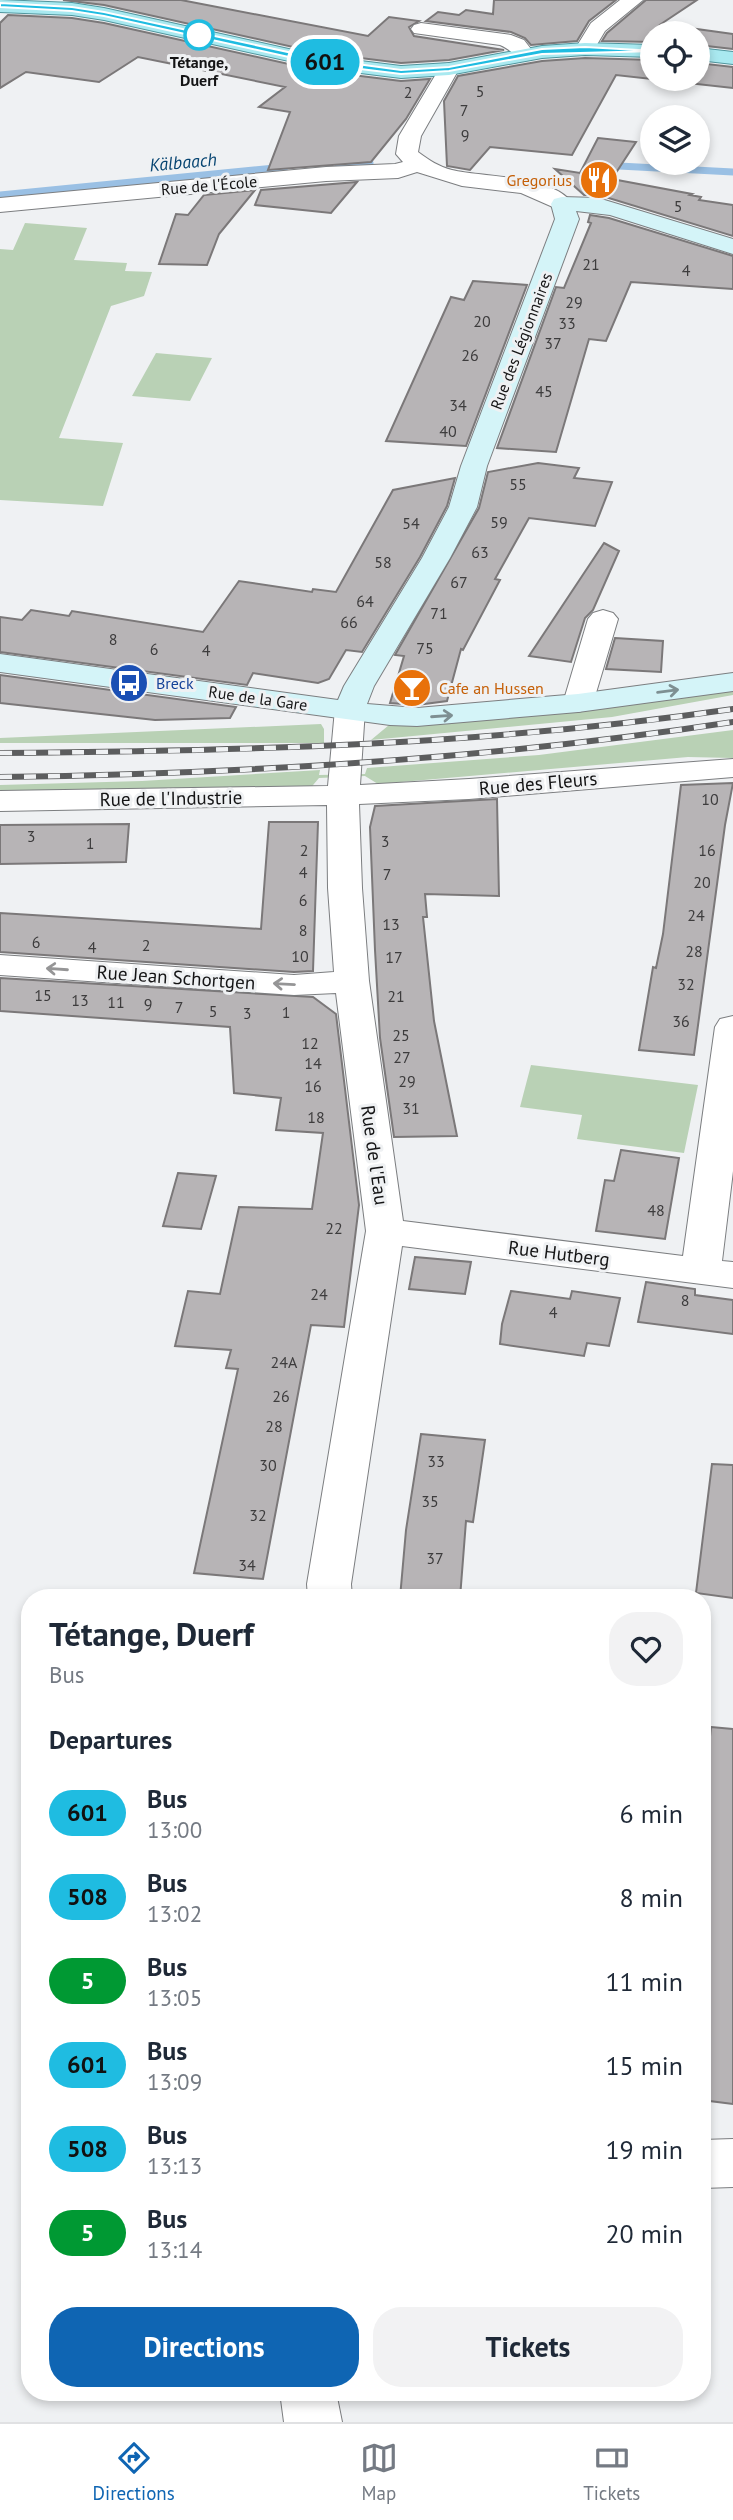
<!DOCTYPE html>
<html lang="en">
<head>
<meta charset="utf-8">
<style>
  :root { --surface:#fff; --page:#f2f2f3; --text:#1f2937; --muted:#747a83; --line:#e0e1e3; --accent:#0f65b3 }
  body { margin:0; font-family:"PT Sans",sans-serif; background:var(--page); color:var(--text); height:100vh; display:flex; flex-direction:column; font-size:26px; white-space:nowrap }
  * { box-sizing:border-box; margin:0 }
  p { font-size:23px; color:var(--muted) }
  .icon { flex:none; width:38px; height:38px; fill:none; stroke:currentColor; stroke-width:2; stroke-linecap:round; stroke-linejoin:round }
  .map { position:relative; flex:1; overflow:hidden }
  .side { position:absolute; left:21px; top:1589px; width:690px; height:812px; display:flex; flex-direction:column; background:var(--surface); border-radius:28px; box-shadow:0 4px 10px #0003 }
  .side>* { flex:none }
  .badge { padding:0 14px; border-radius:23px; font-size:24px; line-height:46px }
  .fabs { position:absolute; left:640px; top:21px; display:grid; gap:14px }
  .fabs a { display:grid; place-items:center; width:70px; height:70px; border-radius:50%; background:var(--surface); box-shadow:0 4px 10px #0003; font-size:35px }
  .map>.badge { position:absolute; translate:-50% -50%; box-shadow:0 0 0 4px #fff }
  h2 { padding:0 28px; font-size:26px; line-height:63px }
  .round { display:grid; place-items:center; flex:none; width:74px; height:74px; border-radius:28px; background:var(--page) }
  .head { display:flex; align-items:center; justify-content:space-between; height:119px; padding:0 28px }
  h1 { font-size:33px; font-weight:600; line-height:52px }
  .primary-button { display:flex; gap:14px; margin-top:auto; padding:14px 28px }
  .primary-button a { flex:1; height:80px; border-radius:28px; background:var(--accent); color:#fff; font-size:28px; font-weight:600; line-height:80px; text-align:center }
  .primary-button a+a { background:var(--page); color:var(--text) }
  ul { padding:0; list-style:none }
  li { display:flex; align-items:center; gap:21px; height:84px; padding:0 28px }
  li div { flex:1 }
  li b { display:block; font-size:26px }
  li em { font-style:normal }
  li .badge { min-width:77px; font-weight:700; text-align:center }
  .dock { display:flex; justify-content:space-around; align-items:center; height:98px; border-top:2px solid var(--line); background:var(--surface); font-size:19px; color:var(--muted) }
  .dock a { display:grid; justify-items:center; gap:4px }
  .dock .current { color:var(--accent) }
  .map>svg:first-child { display:block }
  .green { fill:#b9d1b5 }
  .lines { fill:none; stroke-linecap:round; stroke-linejoin:round }
  .stream { stroke:#9ac0e4; stroke-width:7 }
  .building { fill:#b7b4b6; stroke:#7b7879; stroke-width:2 }
  .street-casing { stroke:#7c7e80; stroke-width:2 }
  .secondary-casing { stroke:#7c7e80; stroke-width:2 }
  .primary-casing { stroke:#50959d; stroke-width:2 }
  .street { fill:#fff; fill-rule:evenodd }
  .secondary { fill:#d4f4f8; fill-rule:evenodd }
  .primary { fill:#a9e9f0; fill-rule:evenodd }
  .rail-casing { stroke:#5c5d5e; stroke-width:6 }
  .rail { stroke:#eff1f3; stroke-width:4.5; stroke-dasharray:12; stroke-linecap:butt }
  .oneway { stroke:#7e8f92 }
  .oneway2 { stroke:#959596 }
  .line { fill:#1fbce1; stroke:#fff; stroke-width:2 }
  .stop-dot { fill:#fff; stroke:#1fbce1; stroke-width:3.5 }
  .labels { text-anchor:middle; dominant-baseline:central; stroke-width:6; stroke-linejoin:round; paint-order:stroke }
  .far-stop-label { font-size:16px; font-weight:bold; fill:#141415; stroke:#eff1f3 }
  .number-label { font-size:16px; fill:#3d3c3d }
  .far-food-label { font-size:16px; fill:#c56008; stroke:#eff1f3; text-anchor:end }
  .far-street-label { font-size:16px; fill:#141415; stroke:#eff1f3 }
  .far-transit-label { font-size:16px; fill:#164399; stroke:#eff1f3; text-anchor:start }
  .far-water-label { font-size:18px; font-style:italic; fill:#064471; stroke:#eff1f3 }
  .street-label { font-size:19px; fill:#141415; stroke:#eff1f3 }
</style>
</head>
<body>
<div class="map">
<svg width="733" height="2422" viewBox="0 0 733 2422">
  <rect width="100%" height="100%" fill="#eff1f3"/>
  <path class="green" d="M25,223L87,228L74,260L127,263L125,271L152,272L144,296L111,306L59,438L123,443L103,506L0,500V249L13,250Z
    M156,353L212,358L190,401L132,396Z
    M733,686V695L612,717L371,740L389,725Z
    M321,724L324,729V743H0V738Z
    M733,730V758L688,757L378,784L365,776L319,778L308,791L0,796V785L142,781L320,770L319,775L365,774L367,768L539,755Z
    M531,1065L698,1085L684,1153L577,1139L582,1115L520,1107Z"/>
  <g class="lines">
    <path class="stream" d="M338,164L370,163
      M619,166L733,172
      M0,195L285,167"/>
  </g>
  <path class="building" d="M63,0H181L368,36L389,17L419,21L409,27L414,36L504,50L449,60L401,63L320,53L104,5Z
    M494,0H616L589,21L577,41L531,45L525,38L511,32L426,21L438,12L459,15L466,10L493,14Z
    M646,0H697L661,24L733,34V49L698,45V33H653V42L602,41L607,33Z
    M8,15L72,18L104,23L320,71L401,81L430,79L406,119L371,162L268,170L290,112L259,107L285,87L138,57L99,82L26,72L0,88V23Z
    M585,58L653,60V79H698V63L733,67V88L616,75L572,155L490,147L470,170L447,166L444,101L458,76L542,61Z
    M598,138L636,142L612,179L692,194L690,195L701,197L699,200L733,205V236L599,195H584L555,169L580,173Z
    M357,182L331,213L255,205L261,190Z
    M255,190L219,234L207,265L159,264L176,214L188,215L204,195Z
    M590,215L609,218L733,256V289L631,282L606,341L589,339L556,452L497,448L556,287L564,288L591,223L588,222Z
    M473,281L527,285L466,446L386,441L451,297L464,300Z
    M538,463L579,468L574,478L612,482L595,526L529,518L495,579L500,580L463,650L461,649L447,701L417,705L390,703L404,656L395,655L479,508L488,472Z
    M455,478L447,506L420,557L362,652L346,650L329,679L318,683L253,673L247,685L0,652V617L22,620L31,610L69,616L72,611L203,632L239,581L312,592L313,589L336,592L393,490Z
    M604,543L619,551L593,610L585,618L571,662L529,656Z
    M615,638L663,641L661,672L606,669Z
    M0,675L236,707L230,718L155,720L0,703Z
    M733,783L725,825L694,1055L639,1050L653,967L656,968L663,934L681,785Z
    M497,799L499,896L425,894L427,917H423L434,1021L457,1136L394,1137L380,1038L375,950L370,827L375,806Z
    M269,822H318L313,971L294,972L0,952V913L261,929Z
    M129,824L126,862L0,864V825Z
    M0,978L313,997L336,1014L359,1205L344,1327L311,1325L263,1579L194,1573L238,1369L226,1368L231,1350L175,1346L188,1291L220,1294L239,1207L312,1209L323,1133L276,1130L281,1098L234,1093L230,1027L0,1011Z
    M621,1150L679,1158L665,1239L596,1231L605,1180L614,1181Z
    M178,1173L216,1176L201,1229L163,1226Z
    M415,1257L471,1262L465,1294L409,1289Z
    M646,1282L695,1289V1295L733,1300V1334L638,1322Z
    M511,1291L570,1299L572,1291L620,1298L609,1346L587,1343L584,1356L500,1344L502,1324Z
    M421,1434L485,1440L473,1522L466,1521L460,1598H400L406,1530Z
    M712,1464L733,1465V1598L696,1593Z
    M711,1727L733,1729V2104L702,2100V1813Z"/>
  <g class="lines">
    <defs>
      <path id="street" d="M620,0H643L605,31L592,53H578L575,49L591,23Z
        M421,23L511,35L524,40L534,53L531,57C516,61 513,50 500,45L414,33L411,29L414,25Z
        M449,63L456,65L459,69L421,136L418,152C429,160 439,167 452,170C485,178 552,174 573,204L570,209L562,211L521,193L462,186L417,172L398,178L326,181L0,212V198L326,167L395,164L403,162L396,154L399,136L439,69L442,65Z
        M603,610L613,613L618,619L593,703L589,709L578,712L567,709L563,703L588,619L593,613Z
        M350,700L361,702L365,709L360,785L469,779L733,759V777L469,799L359,804L362,888L369,981L403,1221L683,1256L715,1027L720,1019L733,1016V1171L722,1261L733,1262V1288L402,1246L351,1584L352,1598H308L307,1584L366,1231L336,993L294,995L0,975V955L294,975L334,972L328,888L327,805L0,811V791L328,786L335,709L339,702Z
        M733,2139V2187L702,2188V2140Z
        M280,2392H336L342,2422H284Z"/>
      <path id="secondary" d="M562,197L598,198L733,239V254L610,215L576,211L579,219L487,466L477,507L450,558L374,686L367,704L417,708L578,694L733,673V691L578,712L417,726L390,725L0,672V654L338,700L344,686L422,558L449,507L461,466L555,219L551,204L554,199Z"/>
      <path id="primary" d="M0,0L72,3L104,8L320,56L401,66L449,63L542,46L585,43L653,45V57L585,55L542,58L449,75L401,78L320,68L104,20L72,15L0,12Z
        M698,48L733,52V64L698,60Z"/>
    </defs>
    <use href="#street" class="street-casing"/>
    <use href="#secondary" class="secondary-casing"/>
    <use href="#primary" class="primary-casing"/>
    <use href="#street" class="street"/>
    <use href="#secondary" class="secondary"/>
    <use href="#primary" class="primary"/>
    <defs>
      <path id="rail" d="M0,753C249,751 486,745 733,709
        M0,777C245,774 491,759 733,722"/>
    </defs>
    <use href="#rail" class="rail-casing"/>
    <use href="#rail" class="rail"/>
  </g>
  <defs><path id="oneway-shaft" d="M-6 0H5M1.5-3L5.5 0L1.5 3" fill="none" stroke-width="1.6" stroke-linecap="round" stroke-linejoin="round" transform="scale(1.75)"/></defs>
  <g class="oneway">
    <use href="#oneway-shaft" transform="translate(668 691) rotate(-7)"/>
    <use href="#oneway-shaft" transform="translate(442 716) rotate(-4)"/>
  </g>
  <g class="oneway2">
    <use href="#oneway-shaft" transform="translate(57 969) rotate(-176)"/>
    <use href="#oneway-shaft" transform="translate(284 984) rotate(-177)"/>
  </g>
  <path class="line" d="M0,3L72,7L104,12L320,59L401,70L449,67L542,49L585,47L656,51L542,54L449,71L401,74L320,64L104,16L72,11L0,7Z"/>
  <defs>
    <symbol id="restaurant-disc" viewBox="-11 -11 22 22"><circle r="9.5" fill="#e8710a" stroke="#eff1f3"/><path d="M-5-6h1v4h1v-4h1v4h1v-4h1v5L-1.5 .5V6h-2V.5L-5-1ZM5-6V6H3V1.5H1.5Q1.5-4 5-6Z" fill="#fff"/></symbol>
    <symbol id="bus-disc" viewBox="-11 -11 22 22"><circle r="9.5" fill="#1a4fb4" stroke="#eff1f3"/><path d="M-5-6H5V4H4V6H2V4H-2V6H-4V4H-5ZM-3.5-4V0h7V-4ZM-3.5 1.2v1.5H-2V1.2ZM2 1.2v1.5H3.5V1.2Z" fill="#fff"/></symbol>
    <symbol id="bar-disc" viewBox="-11 -11 22 22"><circle r="9.5" fill="#e8710a" stroke="#eff1f3"/><path d="M-6-5H6L.8 .8V4.5H3.5V6h-7V4.5H-.8V.8Z" fill="#fff"/></symbol>
  </defs>
  <g fill-rule="evenodd">
    <use href="#restaurant-disc" x="577" y="158" width="44" height="44"/>
    <use href="#bus-disc" x="107" y="661" width="44" height="44"/>
    <use href="#bar-disc" x="390" y="666" width="44" height="44"/>
  </g>
  <circle class="stop-dot" cx="199" cy="35" r="14"/>
  <g class="labels">
    <g class="far-stop-label">
      <text x="199" y="62">Tétange,<tspan x="199" dy="18">Duerf</tspan></text>
    </g>
    <g class="number-label">
      <text x="480" y="91">5</text>
      <text x="408" y="92">2</text>
      <text x="464" y="110">7</text>
      <text x="465" y="135">9</text>
      <text x="678" y="206">5</text>
      <text x="591" y="264">21</text>
      <text x="686" y="270">4</text>
      <text x="574" y="302">29</text>
      <text x="482" y="321">20</text>
      <text x="567" y="323">33</text>
      <text x="553" y="343">37</text>
      <text x="470" y="355">26</text>
      <text x="544" y="391">45</text>
      <text x="458" y="405">34</text>
      <text x="448" y="431">40</text>
      <text x="518" y="484">55</text>
      <text x="499" y="522">59</text>
      <text x="411" y="523">54</text>
      <text x="480" y="552">63</text>
      <text x="383" y="562">58</text>
      <text x="459" y="582">67</text>
      <text x="365" y="601">64</text>
      <text x="439" y="613">71</text>
      <text x="349" y="622">66</text>
      <text x="113" y="639">8</text>
      <text x="425" y="648">75</text>
      <text x="154" y="649">6</text>
      <text x="206" y="650">4</text>
      <text x="710" y="799">10</text>
      <text x="31" y="836">3</text>
      <text x="385" y="841">3</text>
      <text x="90" y="843">1</text>
      <text x="304" y="850">2</text>
      <text x="707" y="850">16</text>
      <text x="303" y="872">4</text>
      <text x="387" y="874">7</text>
      <text x="702" y="882">20</text>
      <text x="303" y="900">6</text>
      <text x="696" y="915">24</text>
      <text x="391" y="924">13</text>
      <text x="303" y="930">8</text>
      <text x="36" y="942">6</text>
      <text x="146" y="945">2</text>
      <text x="92" y="947">4</text>
      <text x="694" y="951">28</text>
      <text x="300" y="956">10</text>
      <text x="394" y="957">17</text>
      <text x="686" y="984">32</text>
      <text x="43" y="995">15</text>
      <text x="396" y="996">21</text>
      <text x="80" y="1000">13</text>
      <text x="116" y="1002">11</text>
      <text x="148" y="1004">9</text>
      <text x="179" y="1007">7</text>
      <text x="213" y="1011">5</text>
      <text x="286" y="1012">1</text>
      <text x="247" y="1013">3</text>
      <text x="681" y="1021">36</text>
      <text x="401" y="1035">25</text>
      <text x="310" y="1043">12</text>
      <text x="402" y="1057">27</text>
      <text x="313" y="1063">14</text>
      <text x="407" y="1081">29</text>
      <text x="313" y="1086">16</text>
      <text x="411" y="1108">31</text>
      <text x="316" y="1117">18</text>
      <text x="656" y="1210">48</text>
      <text x="334" y="1228">22</text>
      <text x="319" y="1294">24</text>
      <text x="685" y="1300">8</text>
      <text x="553" y="1312">4</text>
      <text x="284" y="1362">24A</text>
      <text x="281" y="1396">26</text>
      <text x="274" y="1426">28</text>
      <text x="436" y="1461">33</text>
      <text x="268" y="1465">30</text>
      <text x="430" y="1501">35</text>
      <text x="258" y="1515">32</text>
      <text x="435" y="1558">37</text>
      <text x="247" y="1565">34</text>
    </g>
    <g class="far-food-label">
      <text x="572" y="180">Gregorius</text>
      <text x="439" y="688" text-anchor="start">Cafe an Hussen</text>
    </g>
    <g class="far-street-label">
      <text transform="translate(209 185) rotate(-5)">Rue de l'École</text>
      <text transform="translate(521 341) rotate(-69)">Rue des Légionnaires</text>
      <text transform="translate(258 698) rotate(8)">Rue de la Gare</text>
    </g>
    <g class="far-transit-label">
      <text x="156" y="683">Breck</text>
    </g>
    <g class="far-water-label">
      <text transform="translate(183 162) rotate(-5)">Kälbaach</text>
    </g>
    <g class="street-label">
      <text transform="translate(538 783) rotate(-5)">Rue des Fleurs</text>
      <text transform="translate(171 798) rotate(-1)">Rue de l'Industrie</text>
      <text transform="translate(176 977) rotate(4)">Rue Jean Schortgen</text>
      <text transform="translate(375 1155) rotate(82)">Rue de l'Eau</text>
      <text transform="translate(559 1253) rotate(7)">Rue Hutberg</text>
    </g>
  </g>
</svg>
<div class="fabs">
<a><svg class="icon" aria-label="locate" viewBox="0 0 24 24"><circle cx="12" cy="12" r="6"/><path d="M12 2v4M12 18v4M2 12h4M18 12h4"/></svg></a>
<a><svg class="icon" aria-label="layers" viewBox="0 0 24 24"><path d="M12 4l9 5-9 5-9-5zM3 14l9 5 9-5"/></svg></a>
</div>
<b class="badge" style="left:325px;top:62px;background:#1fbce1;color:#111">601</b>
<section class="side">
<div class="head"><div><h1>Tétange, Duerf</h1><p>Bus</p></div><a class="round"><svg class="icon" aria-label="heart" viewBox="0 0 24 24"><path d="M12 20l-8-8c-3-5 5-10 8-4 3-6 11-1 8 4z"/></svg></a></div>
<h2>Departures</h2>
<ul>
<li><span class="badge" style="background:#1fbce1;color:#111">601</span><div><b>Bus</b><p>13:00</p></div><em>6 min</em></li>
<li><span class="badge" style="background:#1fbce1;color:#111">508</span><div><b>Bus</b><p>13:02</p></div><em>8 min</em></li>
<li><span class="badge" style="background:#093;color:#fff">5</span><div><b>Bus</b><p>13:05</p></div><em>11 min</em></li>
<li><span class="badge" style="background:#1fbce1;color:#111">601</span><div><b>Bus</b><p>13:09</p></div><em>15 min</em></li>
<li><span class="badge" style="background:#1fbce1;color:#111">508</span><div><b>Bus</b><p>13:13</p></div><em>19 min</em></li>
<li><span class="badge" style="background:#093;color:#fff">5</span><div><b>Bus</b><p>13:14</p></div><em>20 min</em></li>
</ul>
<div class="primary-button"><a>Directions</a><a>Tickets</a></div>
</section>
</div>
<nav class="dock">
<a class="current"><svg class="icon" aria-label="directions" viewBox="0 0 24 24"><path d="M12 3l9 9-9 9-9-9zM9 14v-3h6M13 9l2 2-2 2"/></svg>Directions</a>
<a><svg class="icon" aria-label="map" viewBox="0 0 24 24"><path d="M3 6l6-2 6 2 6-2v14l-6 2-6-2-6 2zM9 4v14M15 6v14"/></svg>Map</a>
<a><svg class="icon" aria-label="tickets" viewBox="0 0 24 24"><path d="M3 7h18v10H3zM15 7v10"/></svg>Tickets</a>
</nav>
</body>
</html>
